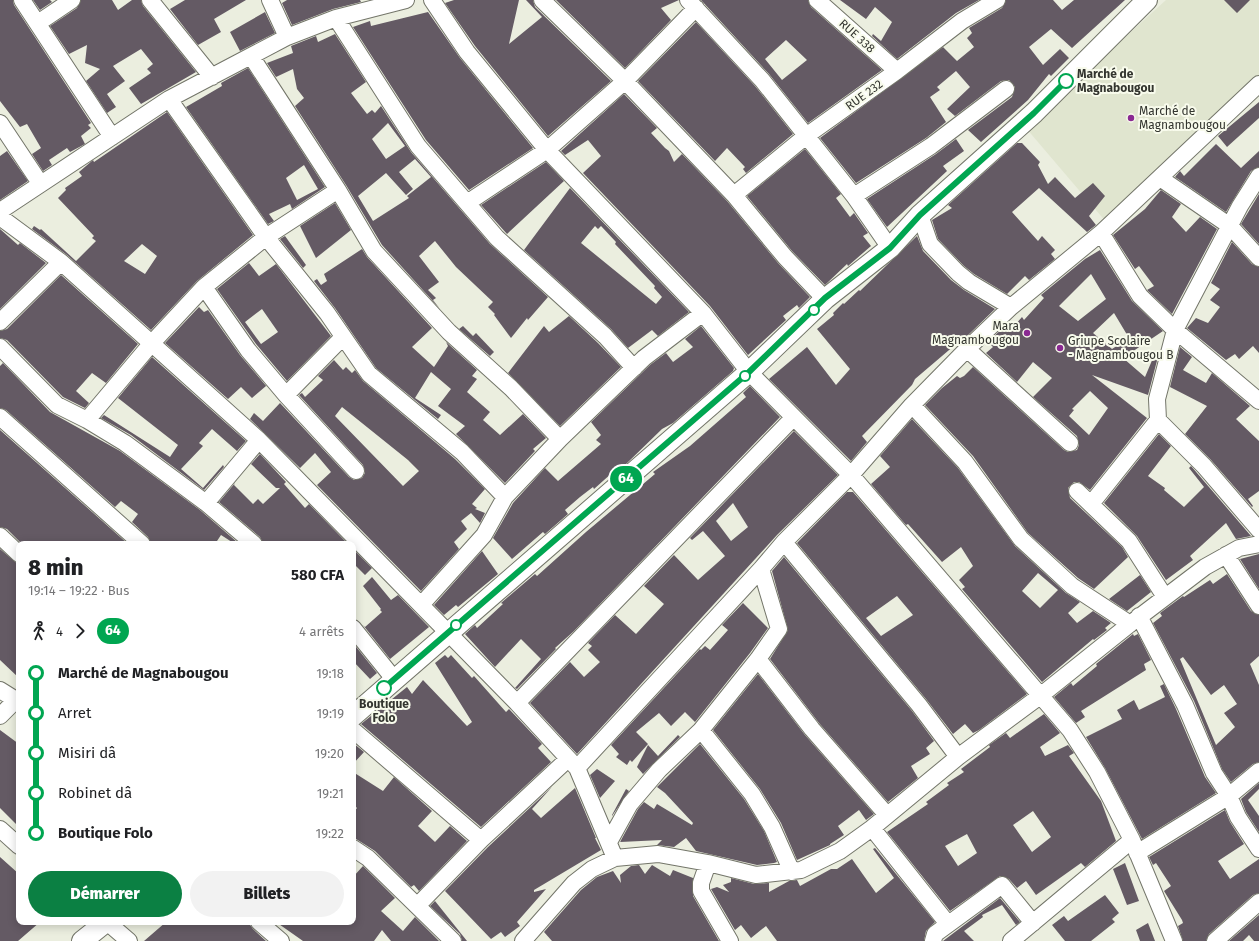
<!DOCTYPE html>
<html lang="fr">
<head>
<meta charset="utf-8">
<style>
  :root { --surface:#fff; --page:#f2f2f2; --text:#202124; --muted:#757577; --accent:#0b8043 }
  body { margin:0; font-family:"Fira Sans",sans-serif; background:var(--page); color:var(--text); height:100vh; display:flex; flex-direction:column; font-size:15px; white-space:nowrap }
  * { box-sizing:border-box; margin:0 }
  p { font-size:13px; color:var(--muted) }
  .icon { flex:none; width:22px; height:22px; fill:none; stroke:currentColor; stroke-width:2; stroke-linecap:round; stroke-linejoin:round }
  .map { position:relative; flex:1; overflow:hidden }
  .side { position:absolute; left:16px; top:541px; width:340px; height:384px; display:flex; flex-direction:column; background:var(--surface); border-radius:8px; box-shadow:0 2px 10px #0003 }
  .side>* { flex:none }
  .badge { padding:0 8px; border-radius:13px; font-size:14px; line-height:26px }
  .map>.badge { position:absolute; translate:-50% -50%; box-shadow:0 0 0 2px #fff }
  .legs { display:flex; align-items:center; gap:6px; height:44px; padding:0 12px; font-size:13px }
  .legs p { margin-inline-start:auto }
  .headline { display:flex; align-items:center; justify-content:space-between; height:68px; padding:0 12px }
  h1 { font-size:22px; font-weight:800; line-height:30px }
  .primary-button { display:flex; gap:8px; margin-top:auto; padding:8px 12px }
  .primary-button a { flex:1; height:46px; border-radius:24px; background:var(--accent); color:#fff; font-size:16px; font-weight:800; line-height:46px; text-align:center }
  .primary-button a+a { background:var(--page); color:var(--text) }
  ul { padding:0 12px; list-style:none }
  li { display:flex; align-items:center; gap:14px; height:40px; font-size:15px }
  li i { display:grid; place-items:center; width:6px; height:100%; margin:0 5px; background:currentColor }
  li i::after { content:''; width:10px; height:10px; margin:-5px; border:3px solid; border-radius:50%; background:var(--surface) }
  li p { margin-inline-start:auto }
  li:first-child i { background:linear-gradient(#0000 50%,currentColor 0) }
  li:last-child i { background:linear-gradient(currentColor 50%,#0000 0) }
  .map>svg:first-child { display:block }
  .built { fill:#e0e5cf }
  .building { fill:#645a64; fill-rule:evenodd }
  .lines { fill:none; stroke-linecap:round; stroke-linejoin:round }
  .minor-casing { stroke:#737569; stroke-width:18 }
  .tertiary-casing { stroke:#737569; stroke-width:22 }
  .minor { stroke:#fff; stroke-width:16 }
  .tertiary { stroke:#fff; stroke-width:20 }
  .line-1-casing { stroke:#fff; stroke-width:9 }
  .line-1 { stroke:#00a651; stroke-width:6 }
  .stop-1-dot { fill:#fff; stroke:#00a651; stroke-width:2 }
  .poi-dot { fill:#8a2992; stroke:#f8fbec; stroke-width:1.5 }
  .labels { text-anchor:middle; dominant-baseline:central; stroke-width:4; stroke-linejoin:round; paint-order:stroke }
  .street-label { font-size:12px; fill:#33352f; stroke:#f8fbec }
  .stop-label { font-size:12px; font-weight:bold; fill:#33352f; stroke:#f8fbec; text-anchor:start }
  .poi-label { font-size:12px; fill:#33352f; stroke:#f8fbec; text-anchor:start }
</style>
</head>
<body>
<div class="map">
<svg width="1259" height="941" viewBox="0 0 1259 941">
  <rect width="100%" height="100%" fill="#ebeedf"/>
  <path class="built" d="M1166,0H1259V86L1107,223L1026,128Z"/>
  <path class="building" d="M0,0H13L14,5L91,123L88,125L91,128L81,136L85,144L70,152L67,148L49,160L52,165L43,171L32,154L41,148L27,124L20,127L0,101Z
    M33,0H50L52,2L40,10Z
    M81,0H112L118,10L132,0H141L143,6L196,72L141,104L129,88L151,73L147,69L153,64L141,49L113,66L125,81L107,94L116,107L107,113L86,81L100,69L85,63L87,45L69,54L50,26L77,8Z
    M185,0H246L214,19L221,32L198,45L170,9Z
    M287,0H360L361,2L333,9L292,25L282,3Z
    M454,0H519L509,44L542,17L526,0H533L535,7L611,81L548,136L475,46L445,3Z
    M556,0H679L661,8L671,20L625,68Z
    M701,0H808L811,7L882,70L808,123L769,74ZM786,40L807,60L782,80L765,59Z
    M840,0H979L956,13L897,59L872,36L873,34L881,41L892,22L875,7L866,19Z
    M1006,0H1053L1062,10L1074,0H1125L1072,48L1051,29L1029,47L1043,65L1060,49L1069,58L1051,76L1049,74L1028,100L981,142L968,130L1012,97L1015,87L1009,80L1001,81L955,116L947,109L970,87L956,71L937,87L940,90L930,97L946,122L926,138L856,183L820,138L943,47L957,61L974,47L967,38L972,33L969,28L1002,8Z
    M1224,0H1250L1237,13Z
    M265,12L275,33L240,51L230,32Z
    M428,12L460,58L533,148L469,190L426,140L353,27L370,21L371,26Z
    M696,22L755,86L793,134L746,173L743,169L745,167L727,148L715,161L638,81Z
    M335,34L366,82L351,93L367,114L372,110L375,113L381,106L411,152L490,244L548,297L528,320L527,318L511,338L494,315L495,314L488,307L493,302L456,267L435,241L419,256L439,282L428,290L436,298L433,300L440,309L382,245L346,185L295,106L304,98L297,89L293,69L276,77L267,63L293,53L291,46L316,36L318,42ZM388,123L405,146L386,159L372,139ZM415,159L431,177L407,196L409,198L373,221L358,196L386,173L406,195L413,189L399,172Z
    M248,68L325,187L292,209L290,204L269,214L274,221L268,224L186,107L222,86L221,83ZM304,165L318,189L297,200L286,178Z
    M624,94L657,128L651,133L665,148L669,151L674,162L682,154L727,201L778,263L810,297L799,308L797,305L783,316L786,320L748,355L710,306L583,173L601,156L588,140L565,155L561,151Z
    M1259,102V118L1227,147L1218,136Z
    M167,112L253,235L197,281L151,330L67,255L32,229L34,226L40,230L41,229L76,261L96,241L92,238L94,236L58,198L66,190L65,188L82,176L79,172L93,160L94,162ZM142,244L157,256L145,274L124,261Z
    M956,139L964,151L943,166L947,171L887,227L867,199L936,154Z
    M1017,143H1022L1040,162L1038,165L1048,184L1055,177L1075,198L1093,183L1105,196L1089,216L1096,225L1087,232L1039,188L1012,212L1038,241L1042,236L1055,250L1051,254L1055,259L1029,280L1025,276L1007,294L974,274L964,266L938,239L932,220L952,208L948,205Z
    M1216,144L1241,168L1259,151V167L1251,171L1226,212L1175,177L1180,171L1184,176Z
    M805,149L841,194L836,198L850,217L854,213L868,233L863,236L871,246L848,266L847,264L825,285L792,251L747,196Z
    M7,151L28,181L0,200V156Z
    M546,162L564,181L507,234L481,205Z
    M570,188L689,312L658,336L652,330L628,348L611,329L524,250ZM595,226L598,229L601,226L616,242L615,244L655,286L654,288L662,297L656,304L581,243Z
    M1161,190L1181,204L1172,217L1186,232L1200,217L1217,229L1172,314L1147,290L1154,286L1139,266L1135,269L1113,235L1145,209Z
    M1259,194V244L1241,224Z
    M335,203L351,230L316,258L300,226Z
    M0,229L18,245L20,243L46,263L0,309Z
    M285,236L306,265L303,268L280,239Z
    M917,236L923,251L951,280L964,290L995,309L963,340L962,339L915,379L912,385L862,436L867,442L851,461L769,379L807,347L836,385L850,369L817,329L834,315L833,313L843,303L844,304L859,290L860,291Z
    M1232,242L1252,264L1259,267V353L1253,346L1239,359L1235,354L1226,360L1187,328L1196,318L1208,323L1220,307L1210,300L1220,289L1211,283Z
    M362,249L367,257L432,328L412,347L434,367L448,346L446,342L477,370L472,376L477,379L467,392L490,412L483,420L500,435L523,414L546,438L533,449L535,451L505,483L456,434L465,426L438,406L451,389L431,372L415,398L441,415L438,419L376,368L335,308L314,281L317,279L321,285L327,281L324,274Z
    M1100,250L1132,301L1163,331L1123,358L1145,377L1156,351L1159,353L1148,395L1092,375L1147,418L1090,490L1079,482H1074L1068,488L1070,498L1122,547L1128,557L1094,589L1078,578L1028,533L973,456L925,405L942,388L957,376L960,378L964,376L973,367L1064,450L1068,452L1077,450L1079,445L1077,436L1033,397L1052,378L1033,362L1017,382L986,353L993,347L988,342L1009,322L1013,327L1022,317L1024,320L1044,298L1041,295L1085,259ZM1091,274L1106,299L1078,321L1059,306ZM1114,313L1129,338L1112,349L1093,333ZM1090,391L1108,408L1089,435L1069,416L1074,410L1072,409Z
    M249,263L259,276L276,264L331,336L287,381L256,344L217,289ZM262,309L278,332L261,344L245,322Z
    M61,275L138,344L106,383L92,373L76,391L89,403L85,408L63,397L7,340L0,338V331L7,329Z
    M199,307L204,312L208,310L240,355L267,387L266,386L252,398L241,387L228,399L165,343Z
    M569,316L598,343L621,367L560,426L508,373L544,326L549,332Z
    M463,326L473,336L476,333L494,352L490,356L459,329Z
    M701,326L734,368L733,371L673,423L662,429L624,466L622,464L594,489L593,487L580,497L565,510L568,514L545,534L543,532L512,559L493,538L513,503L545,468L558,481L601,444L596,440L601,435L591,422L650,365L666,353L673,362L693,347L685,339Z
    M1180,347L1192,357L1183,370L1206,383L1212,373L1250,406L1236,419L1259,441V491L1248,499L1253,506L1252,507L1211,460L1185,434L1207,406L1170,387Z
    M152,357L246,441L237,451L212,429L199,443L203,446L181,469L203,488L223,465L224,467L204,490L131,435L101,418L104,415L170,457L178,445L118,398Z
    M334,360L343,370L346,367L352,373L355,370L363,381L455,459L485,489L472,504L477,508L475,509L485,513L480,523L471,513L461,521L467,529L454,542L459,549L421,591L317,485L331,472L315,453L300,468L250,419L254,413L263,421L280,403L349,477L354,480L362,478L365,473L363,465L299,395L302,393L305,397L323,380L318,376ZM342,407L408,460L419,471L403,486L335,416Z
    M3,363L50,412L120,451L200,510L237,542L235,544L221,535L215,544H151L148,537L132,522L138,514L121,501L115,507L6,410L0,408V366Z
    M750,386L780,417L574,631L555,648L556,649L517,689L515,688L541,659L521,639L495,667L465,634L475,625L477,628L503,604L501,603L535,574L537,576L586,532L655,474L653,472L690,446L746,397L743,393Z
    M912,419L958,468L1015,546L1066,593L1080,602L1068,613L1077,623L1093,611L1111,623L1105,628L1107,630L1094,640L1093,639L1042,682L962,589L965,587L959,580L973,566L961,547L942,562L908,524L906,525L871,484L890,467L880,456ZM1038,573L1058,590L1040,608L1022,591Z
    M0,430L128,544H22L7,529L0,527Z
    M794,431L838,475L777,535L577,754L530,703L570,662L584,677L600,662L588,650L592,646L588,643L615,615L636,634L664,604L644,586L674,555L698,580L725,556L703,531L692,540L690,538ZM733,503L748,527L731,541L716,521Z
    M1159,434L1171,446L1148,476L1165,488L1164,490L1184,507L1204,487L1189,468L1191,466L1251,536L1236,539L1226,523L1190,556L1193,560L1166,580L1137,536L1104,503Z
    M260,454L286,482L284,484L305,508L309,504L348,544H263L260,537L219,502L235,483L234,485L253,504L258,499L263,504L280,488H276L251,464Z
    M847,492H853L1027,694L979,730L973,733L965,724L953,734L926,699L797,543ZM897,596L913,615L881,636L866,618Z
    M0,549L19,565V678L0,660Z
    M353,549L372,568L365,575L353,563Z
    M482,551L498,574L458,607L456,605L444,615L434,605Z
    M1259,554V589L1240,559Z
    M784,557L912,711L934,741L926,748L930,754L911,766L918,778L888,802L819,723L770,659L788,630L772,571Z
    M1227,574L1251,611L1259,615V656L1250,664L1259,685V762L1253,764L1231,782L1222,769L1194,701L1153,623L1162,616L1160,613L1183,596L1184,597L1210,580L1213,584ZM1183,657L1211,695L1224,685L1237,704L1224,713L1235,727L1216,745L1180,659Z
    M1140,575L1151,592L1127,611L1109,599Z
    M372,577L391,600L398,595L429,627L390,659L363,625L365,627L382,612L380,610L381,609L363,586Z
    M743,603L768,628L750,653L695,722L685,712L671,726L659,713L636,732L648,744L632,762L630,760L627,765L616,757L619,754L611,745L700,649L701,650L705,646L710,650L728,630L722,625Z
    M1133,634L1134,636L1138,634L1151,660L1144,664L1146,670L1081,711L1085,717L1076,723L1054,697L1071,683L1073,686L1097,666L1096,664Z
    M353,643L377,673L370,679L353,661Z
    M445,655L448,658L451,655L472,678L474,676L506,712L509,709L542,744L538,748L551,762L481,827L361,724L407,687L412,694L423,680L467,726L472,722L435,663Z
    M758,674L805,735L874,814L866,820L859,810L838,826L844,835L830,844V845L797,860L781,823L760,789L713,730Z
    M1164,684L1176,709L1205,777L1216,793L1142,839L1105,768L1086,737L1122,719L1117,710L1134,700L1139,710L1165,697L1160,686Z
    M1044,714L1060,733L1040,747L1045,756L1068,745L1074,753L1069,756L1101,801L1116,841L1085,867L1081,863L1036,895L1026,881L1017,888L1009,879L1000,876L950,911L887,832L928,804L926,802L949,785L947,783L964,772L961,769L990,747L989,745L1006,733L1010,738ZM1033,811L1051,837L1032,852L1013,825ZM967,834L977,853L958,866L945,846Z
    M0,730L19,744V827L0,808Z
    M678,735L680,737L643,774L637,767L648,745L658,756Z
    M353,743L364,752L353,764Z
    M700,744L744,799L764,831L777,862L774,863L757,865L696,851L686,838L674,847L657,845L662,840L620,842L638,809L644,802L654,809L657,804L692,825L693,823L665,793L657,787Z
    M597,769L615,781L600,798L590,775Z
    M353,772L383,791L394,777L432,811L418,826L435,842L450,826L467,841L419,891L414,885L411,887L375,851L353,837V813L357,808L353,804Z
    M1259,783V789L1248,800L1259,816V832L1246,812L1241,799Z
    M552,787L532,809L541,818L575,788L596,838H595L601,850L534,890V892L546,889L517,922L520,926L505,937L501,932L491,939L445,891L488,847Z
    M626,789L629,791L612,816V815Z
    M1225,810L1230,822L1244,844L1218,861L1230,879L1259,859V893L1253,895L1209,934L1206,941H1183L1178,926L1183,923L1182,920L1164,891L1171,886L1156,863L1153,865L1149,857Z
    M875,848L935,922L926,931L924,941H777L766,926L751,938L741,925L735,930L711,889L717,887L729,892L723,885L731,882V878L754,884L769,883V892L789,881L797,880L800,886L831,869H837L852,859L876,893L894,878L873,849Z
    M0,857L19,874V922H40L18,941H0Z
    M1125,863L1139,901L1127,905L1113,869Z
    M639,865L645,874L652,865L670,876L673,870L693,878V896L719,941H552L544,932L581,890L597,877L613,871L621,883L620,875L631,866Z
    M363,866L395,898L381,911L403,931L415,917L439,941H391L382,930L374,941H303L276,922H353V877Z
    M1105,895L1119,913L1112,919L1115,922L1091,941H1065L1052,925L1064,916L1068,921Z
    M1000,898L1020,922L1016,925L1002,905L982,915L983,917L964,931L974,941H943Z
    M435,901L467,941H462L460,934L430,906Z
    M1259,915V941H1254L1249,935L1243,941H1229Z
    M166,922H248L253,929L266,941H144Z
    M1148,923L1155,941H1140L1136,930Z"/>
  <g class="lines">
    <defs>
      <path id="minor" d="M22,0L112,137
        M150,0L212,77
        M270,0L287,37
        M432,0L467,52L547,150L703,313L749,372L851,475L1070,730L1097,772L1132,840L1174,941
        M542,0L625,81L734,195L785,257L825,299
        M688,0L762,80L854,196L890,248
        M817,0L897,71
        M336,18L418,146L497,238L605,336L634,368
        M38,23L72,0
        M251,56L338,190L374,251L449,332L511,388L560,439
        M169,99L266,237L327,313L369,374L462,452L505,497
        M0,123L40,183
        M1259,176L1240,206L1175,330L1157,399L1158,420L1204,466L1259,530
        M1160,178L1230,226L1259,258
        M734,195L806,136L897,71L962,21L997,0
        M854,196L931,146L1006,89
        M467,203L547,150L625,81L696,8
        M0,211L169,99L287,37L336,18L406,0
        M920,215L930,244L958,273L969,282L1011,307
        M0,217L61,262L259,440L517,703L577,768L615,858
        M1101,233L1140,296L1175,330L1259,401
        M204,287L248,350L286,395L356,471
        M0,322L61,262
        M0,347L57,405L87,420L125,443L206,503L254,544
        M967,349L1070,443
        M286,395L343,337
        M912,405L965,462L1021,539L1072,586L1130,624
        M0,417L142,544
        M87,420L151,344L204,287L266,237L338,190
        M1077,491L1129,541L1165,597
        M206,503L259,440
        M1091,504L1158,420
        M0,536L19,554
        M784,542L919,705L958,757
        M1226,555L1259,606
        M421,605L484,535L505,497L560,439L644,358L703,313
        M1139,616L1185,705L1214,773L1229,796L1238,817L1259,849
        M353,628L394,679
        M758,659L812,729L887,815
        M0,690L16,700L0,716
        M517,703L793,418
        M353,730L481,840
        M701,730L752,794L772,827L792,872
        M577,768L761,569L784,542L851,475L912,405L967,349L1011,307L1101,233L1259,84
        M872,828L948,924
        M0,829L19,846
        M609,842L630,804L659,770L701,730L758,659L779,629L761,569
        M353,848L368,858L453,941
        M1137,853L1229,796L1259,771
        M708,863L701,883V891L730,941
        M418,905L481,840L568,759
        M107,922L129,941
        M259,922L281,941
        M523,941L574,883L592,869L615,858L658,854L708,863L756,875L801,870L840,851L872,828L958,757L1040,696L1130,624L1205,567L1239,548L1259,544
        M933,941L935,934L1002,885L1033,923
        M1011,941L1132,840
        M1215,941L1259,902"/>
      <path id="tertiary" d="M353,716L749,372L825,299L890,248L920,215L1034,113L1147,0
        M82,941L106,922"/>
    </defs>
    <use href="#minor" class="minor-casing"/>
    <use href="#tertiary" class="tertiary-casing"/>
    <use href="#minor" class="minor"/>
    <use href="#tertiary" class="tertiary"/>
  </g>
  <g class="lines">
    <defs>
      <path id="line-1" d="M384,688L749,372L825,298L890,248L920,215L1034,113L1066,81"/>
    </defs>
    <use href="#line-1" class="line-1-casing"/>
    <use href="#line-1" class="line-1"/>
  </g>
  <g class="stop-1-dot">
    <circle cx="1066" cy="81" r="7"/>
    <circle cx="814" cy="310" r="5"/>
    <circle cx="745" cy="376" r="5"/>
    <circle cx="456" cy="625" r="5"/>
    <circle cx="384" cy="688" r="7"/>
  </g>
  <g class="poi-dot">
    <circle cx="1131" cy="118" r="4"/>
    <circle cx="1027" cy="333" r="4"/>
    <circle cx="1060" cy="348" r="4"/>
  </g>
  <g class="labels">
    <g class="street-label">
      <text transform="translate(857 36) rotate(42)">RUE 338</text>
      <text transform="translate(864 95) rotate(-36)">RUE 232</text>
    </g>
    <g class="stop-label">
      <text x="1077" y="74">Marché de<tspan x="1077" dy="14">Magnabougou</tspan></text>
      <text x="384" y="704" text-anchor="middle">Boutique<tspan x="384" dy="14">Folo</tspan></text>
    </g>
    <g class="poi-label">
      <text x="1139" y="111">Marché de<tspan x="1139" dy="14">Magnambougou</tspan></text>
      <text x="1019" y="326" text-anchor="end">Mara<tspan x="1019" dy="14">Magnambougou</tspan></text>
      <text x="1068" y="341">Griupe Scolaire<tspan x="1068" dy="14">- Magnambougou B</tspan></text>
    </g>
  </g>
</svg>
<b class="badge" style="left:626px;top:479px;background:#00a651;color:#fff">64</b>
<section class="side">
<div class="headline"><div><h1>8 min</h1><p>19:14 – 19:22 · Bus</p></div><b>580 CFA</b></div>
<div class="legs"><svg class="icon" aria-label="walk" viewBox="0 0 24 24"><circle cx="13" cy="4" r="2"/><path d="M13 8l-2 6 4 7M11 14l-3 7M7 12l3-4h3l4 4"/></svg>4<svg class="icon" aria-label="forward" viewBox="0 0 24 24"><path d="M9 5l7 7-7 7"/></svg><b class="badge" style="background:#00a651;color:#fff">64</b><p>4 arrêts</p></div>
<ul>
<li><i style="color:#00a651"></i><b>Marché de Magnabougou</b><p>19:18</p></li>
<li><i style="color:#00a651"></i><span>Arret</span><p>19:19</p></li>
<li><i style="color:#00a651"></i><span>Misiri dâ</span><p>19:20</p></li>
<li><i style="color:#00a651"></i><span>Robinet dâ</span><p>19:21</p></li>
<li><i style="color:#00a651"></i><b>Boutique Folo</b><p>19:22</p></li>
</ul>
<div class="primary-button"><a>Démarrer</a><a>Billets</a></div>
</section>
</div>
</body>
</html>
